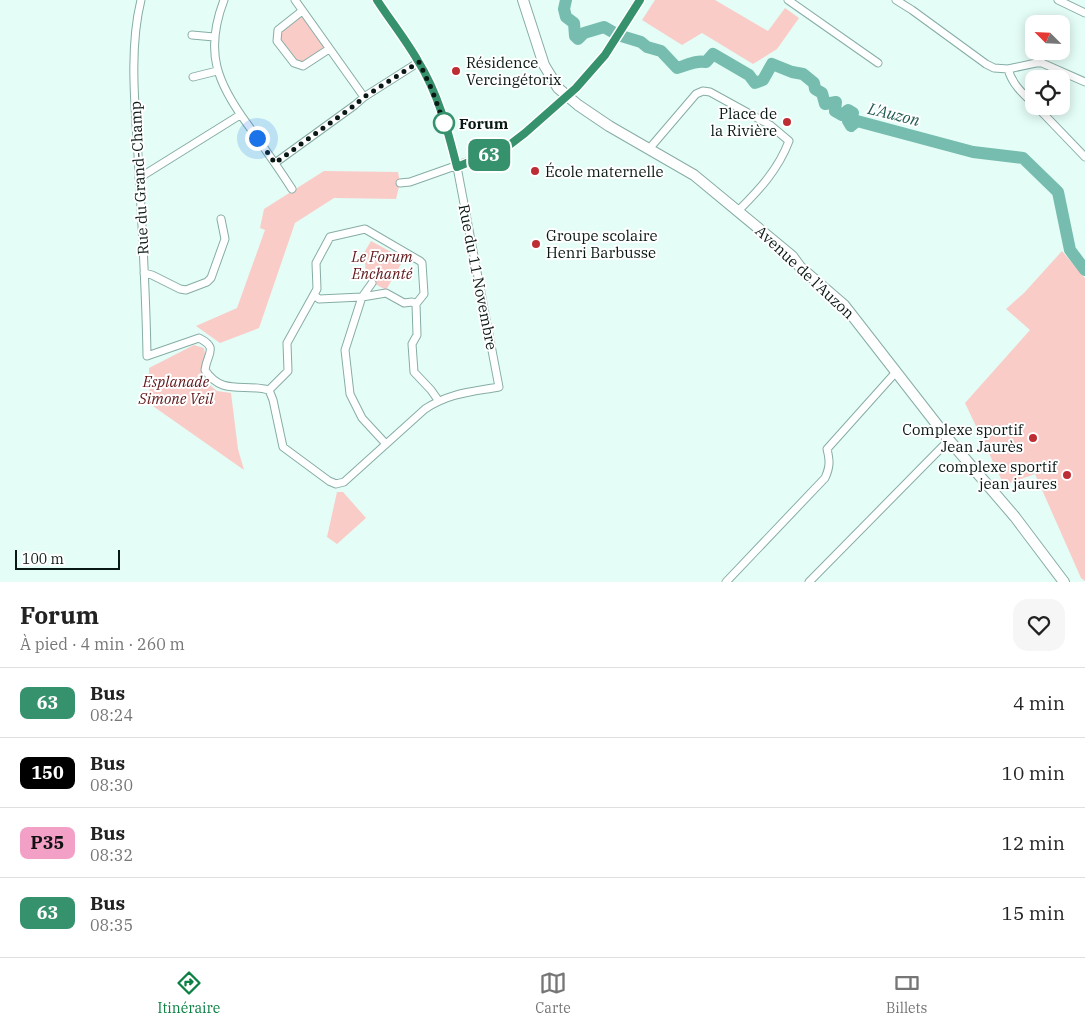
<!DOCTYPE html>
<html lang="fr">
<head>
<meta charset="utf-8">
<style>
  :root { --surface:#fff; --page:#f6f6f6; --text:#222; --muted:#767676; --line:#e0e0e0; --accent:#0b8043 }
  body { margin:0; font-family:"IBM Plex Serif",serif; background:var(--page); color:var(--text); height:100vh; display:flex; flex-direction:column; font-size:19px; white-space:nowrap }
  * { box-sizing:border-box; margin:0 }
  p { font-size:16px; color:var(--muted) }
  .icon { flex:none; width:28px; height:28px; fill:none; stroke:currentColor; stroke-width:2; stroke-linecap:round; stroke-linejoin:round }
  .map { position:relative; height:582px; overflow:hidden }
  .sheet { display:flex; flex-direction:column; background:var(--surface); flex:1 }
  .sheet>* { flex:none }
  .badge { padding:0 10px; border-radius:8px; font-size:18px; line-height:32px }
  .needle { width:32px; rotate:294deg }
  .tools { position:absolute; left:1025px; top:15px; display:grid; gap:10px }
  .tools a { display:grid; place-items:center; width:45px; height:45px; border-radius:10px; background:var(--surface); box-shadow:0 2px 12px #0003; font-size:25px }
  .scale { position:absolute; left:15px; bottom:12px; width:105px; box-sizing:border-box; padding-left:5px; border:2px solid #091815; border-top:0; font-size:14px; line-height:18px; white-space:nowrap; color:#091815; -webkit-text-stroke:4px #fff; paint-order:stroke }
  .you { position:absolute; width:25px; height:25px; margin:-12px; border:4px solid #fff; border-radius:50%; background:#1a73e8; box-shadow:0 0 0 8px #1a73e833 }
  .map>.badge { position:absolute; translate:-50% -50%; box-shadow:0 0 0 2px #fff }
  .round { display:grid; place-items:center; flex:none; width:52px; height:52px; border-radius:15px; background:var(--page) }
  .overview { display:flex; align-items:center; justify-content:space-between; height:85px; padding:0 20px }
  h1 { font-size:24px; font-weight:700; line-height:38px }
  ul { padding:0; list-style:none }
  li { display:flex; align-items:center; gap:15px; height:70px; padding:0 20px; border-top:1px solid var(--line) }
  li div { flex:1 }
  li b { display:block; font-size:19px }
  li em { font-style:normal }
  li .badge { min-width:55px; font-weight:700; text-align:center }
  .tab-bar { display:flex; justify-content:space-around; align-items:center; height:70px; border-top:1px solid var(--line); background:var(--surface); font-size:14px; color:var(--muted) }
  .tab-bar a { display:grid; justify-items:center; gap:2px }
  .tab-bar .selected { color:var(--accent) }
  .map>svg:first-child { display:block }
  .green { fill:#f9ccc8 }
  .lines { fill:none; stroke-linecap:round; stroke-linejoin:round }
  .river { stroke:#76bdaf; stroke-width:12 }
  .street-casing { stroke:#86ada5; stroke-width:9 }
  .secondary-casing { stroke:#86ada5; stroke-width:12 }
  .street { stroke:#fff; stroke-width:7 }
  .secondary { stroke:#fff; stroke-width:10 }
  .line-casing { stroke:#fff; stroke-width:11 }
  .line { stroke:#36916d; stroke-width:8 }
  .walk { stroke:#091815; stroke-width:5; stroke-dasharray:0 9 }
  .poi-dot { fill:#bd2d34; stroke:#fff; stroke-width:2 }
  .stop-dot { fill:#fff; stroke:#36916d; stroke-width:2.5 }
  .labels { text-anchor:middle; dominant-baseline:central; stroke-width:4; stroke-linejoin:round; paint-order:stroke }
  .poi-label { font-size:15px; fill:#091815; stroke:#fff; text-anchor:start }
  .stop-label { font-size:15px; font-weight:bold; fill:#091815; stroke:#fff; text-anchor:start }
  .street-label { font-size:15px; fill:#091815; stroke:#fff }
  .park-label { font-size:15px; font-style:italic; fill:#60181a; stroke:#fff }
  .water-label { font-size:16px; font-style:italic; fill:#215b51; stroke:#fff }
</style>
</head>
<body>
<div class="map">
<svg width="1085" height="582" viewBox="0 0 1085 582">
  <rect width="100%" height="100%" fill="#e5fdf7"/>
  <path class="green" d="M655,0H715L768,31L785,8L799,18L777,49L753,64L702,33L682,45L642,20Z
    M302,11L329,49L303,66L294,63L277,41L278,30Z
    M324,171L398,172L400,183L396,199L334,198L295,223L259,328L220,343L196,326L237,308L265,230L260,228L264,209Z
    M371,241L404,259L386,290L366,279L365,261L361,258Z
    M1062,251L1085,278V581L1081,578L1035,474L1004,485L965,403L1030,330L1006,309L1024,293Z
    M194,345L204,348L205,354L200,377L217,391L231,393L238,449L244,470L150,404L149,368Z
    M337,492H343L366,518L337,544L327,537Z"/>
  <g class="lines">
    <path class="river" d="M566,0L564,9L566,17L574,23L575,36L578,39L584,33L604,27L618,35L641,42L647,47L661,51L677,68C688,65 695,60 706,62L713,54L749,75L755,83L763,80L772,64L792,72L803,74L814,83L815,89L822,93L825,104L836,102L835,111L842,115L848,110L853,113L848,121L851,126L857,121L973,152L1023,158L1058,192L1070,250L1085,270"/>
    <defs>
      <path id="street" d="M141,0C129,48 135,106 138,155C142,222 146,289 147,356L199,338C219,348 207,353 205,370C222,396 243,383 269,390L273,400L283,447L329,481L336,484L344,482L425,409C449,393 471,392 499,387L457,167C448,131 438,93 418,61C406,40 390,20 377,0
        M224,0C204,52 217,83 248,125C263,146 278,167 292,189
        M295,0L364,97
        M788,0L878,63
        M896,0L912,10L986,64L994,68L1008,69C1012,84 1023,94 1034,104
        M1058,0L1085,13
        M302,11L278,30L277,41L294,63L303,66L329,49
        M192,35L214,37
        M1008,69L1036,63H1042L1085,82
        M193,77L217,71
        M1036,106L1085,157
        M649,149L696,94L703,91L710,92L770,125L789,141C778,170 759,190 738,211
        M275,163L355,105L364,97L419,62
        M139,178L240,115
        M400,183L410,182L492,153L508,146L525,133L576,88L590,73L605,55L640,0
        M144,273L152,275L180,289L186,290L207,282L211,278L225,239L221,219
        M372,283L362,297L345,350L350,394L362,418L386,444
        M314,295L319,299L362,297L386,293L404,303L412,302L416,304
        M269,390L288,371L287,343L317,289L316,263L330,237L365,229L420,261L422,263L424,294L416,304L417,335L412,344L414,372L431,390L438,400
        M726,582L825,478C830,467 830,461 827,449L896,372
        M809,582L949,440"/>
      <path id="secondary" d="M523,0L544,65L558,88L578,105L609,126L694,175L792,256L800,267L844,305L949,440L1015,517L1064,582"/>
    </defs>
    <use href="#street" class="street-casing"/>
    <use href="#secondary" class="secondary-casing"/>
    <use href="#street" class="street"/>
    <use href="#secondary" class="secondary"/>
  </g>
  <g class="lines">
    <defs>
      <path id="line" d="M377,0C390,20 406,40 418,61C438,93 448,131 457,167L508,146L525,133L576,88L605,55L640,0"/>
    </defs>
    <use href="#line" class="line-casing"/>
    <use href="#line" class="line"/>
    <path class="walk" d="M257,138L275,163L355,105L364,97L419,62L432,90L444,123"/>
  </g>
  <g class="poi-dot">
    <circle cx="456" cy="71" r="5"/>
    <circle cx="787" cy="122" r="5"/>
    <circle cx="535" cy="171" r="5"/>
    <circle cx="536" cy="244" r="5"/>
    <circle cx="1033" cy="438" r="5"/>
    <circle cx="1067" cy="475" r="5"/>
  </g>
  <circle class="stop-dot" cx="444" cy="123" r="10"/>
  <g class="labels">
    <g class="poi-label">
      <text x="466" y="62">Résidence<tspan x="466" dy="17">Vercingétorix</tspan></text>
      <text x="777" y="113" text-anchor="end">Place de<tspan x="777" dy="17">la Rivière</tspan></text>
      <text x="545" y="171">École maternelle</text>
      <text x="546" y="235">Groupe scolaire<tspan x="546" dy="17">Henri Barbusse</tspan></text>
      <text x="1023" y="429" text-anchor="end">Complexe sportif<tspan x="1023" dy="17">Jean Jaurès</tspan></text>
      <text x="1057" y="466" text-anchor="end">complexe sportif<tspan x="1057" dy="17">jean jaures</tspan></text>
    </g>
    <g class="stop-label">
      <text x="459" y="123">Forum</text>
    </g>
    <g class="street-label">
      <text transform="translate(139 178) rotate(-93)">Rue du Grand-Champ</text>
      <text transform="translate(805 272) rotate(43)">Avenue de l'Auzon</text>
      <text transform="translate(478 277) rotate(79)">Rue du 11 Novembre</text>
    </g>
    <g class="park-label">
      <text x="382" y="256">Le Forum<tspan x="382" dy="17">Enchanté</tspan></text>
      <text x="176" y="381">Esplanade<tspan x="176" dy="17">Simone Veil</tspan></text>
    </g>
    <g class="water-label">
      <text transform="translate(894 114) rotate(14)">L'Auzon</text>
    </g>
  </g>
</svg>
<div class="tools">
<a><svg class="needle" viewBox="-14 -14 28 28"><path d="M0-13l5 13h-10z" fill="#e53935"/><path d="M0 13l5-13h-10z" fill="#767676"/></svg></a>
<a><svg class="icon" aria-label="locate" viewBox="0 0 24 24"><circle cx="12" cy="12" r="6"/><path d="M12 2v4M12 18v4M2 12h4M18 12h4"/></svg></a>
</div>
<div class="scale">100 m</div>
<div class="you" style="left:257px;top:138px"></div>
<b class="badge" style="left:489px;top:155px;background:#36916d;color:#fff">63</b>
</div>
<section class="sheet">
<div class="overview"><div><h1>Forum</h1><p>À pied · 4 min · 260 m</p></div><a class="round"><svg class="icon" aria-label="heart" viewBox="0 0 24 24"><path d="M12 20l-8-8c-3-5 5-10 8-4 3-6 11-1 8 4z"/></svg></a></div>
<ul>
<li><span class="badge" style="background:#36916d;color:#fff">63</span><div><b>Bus</b><p>08:24</p></div><em>4 min</em></li>
<li><span class="badge" style="background:#000;color:#fff">150</span><div><b>Bus</b><p>08:30</p></div><em>10 min</em></li>
<li><span class="badge" style="background:#f2a0c6;color:#111">P35</span><div><b>Bus</b><p>08:32</p></div><em>12 min</em></li>
<li><span class="badge" style="background:#36916d;color:#fff">63</span><div><b>Bus</b><p>08:35</p></div><em>15 min</em></li>
</ul>
</section>
<nav class="tab-bar">
<a class="selected"><svg class="icon" aria-label="directions" viewBox="0 0 24 24"><path d="M12 3l9 9-9 9-9-9zM9 14v-3h6M13 9l2 2-2 2"/></svg>Itinéraire</a>
<a><svg class="icon" aria-label="map" viewBox="0 0 24 24"><path d="M3 6l6-2 6 2 6-2v14l-6 2-6-2-6 2zM9 4v14M15 6v14"/></svg>Carte</a>
<a><svg class="icon" aria-label="tickets" viewBox="0 0 24 24"><path d="M3 7h18v10H3zM15 7v10"/></svg>Billets</a>
</nav>
</body>
</html>
